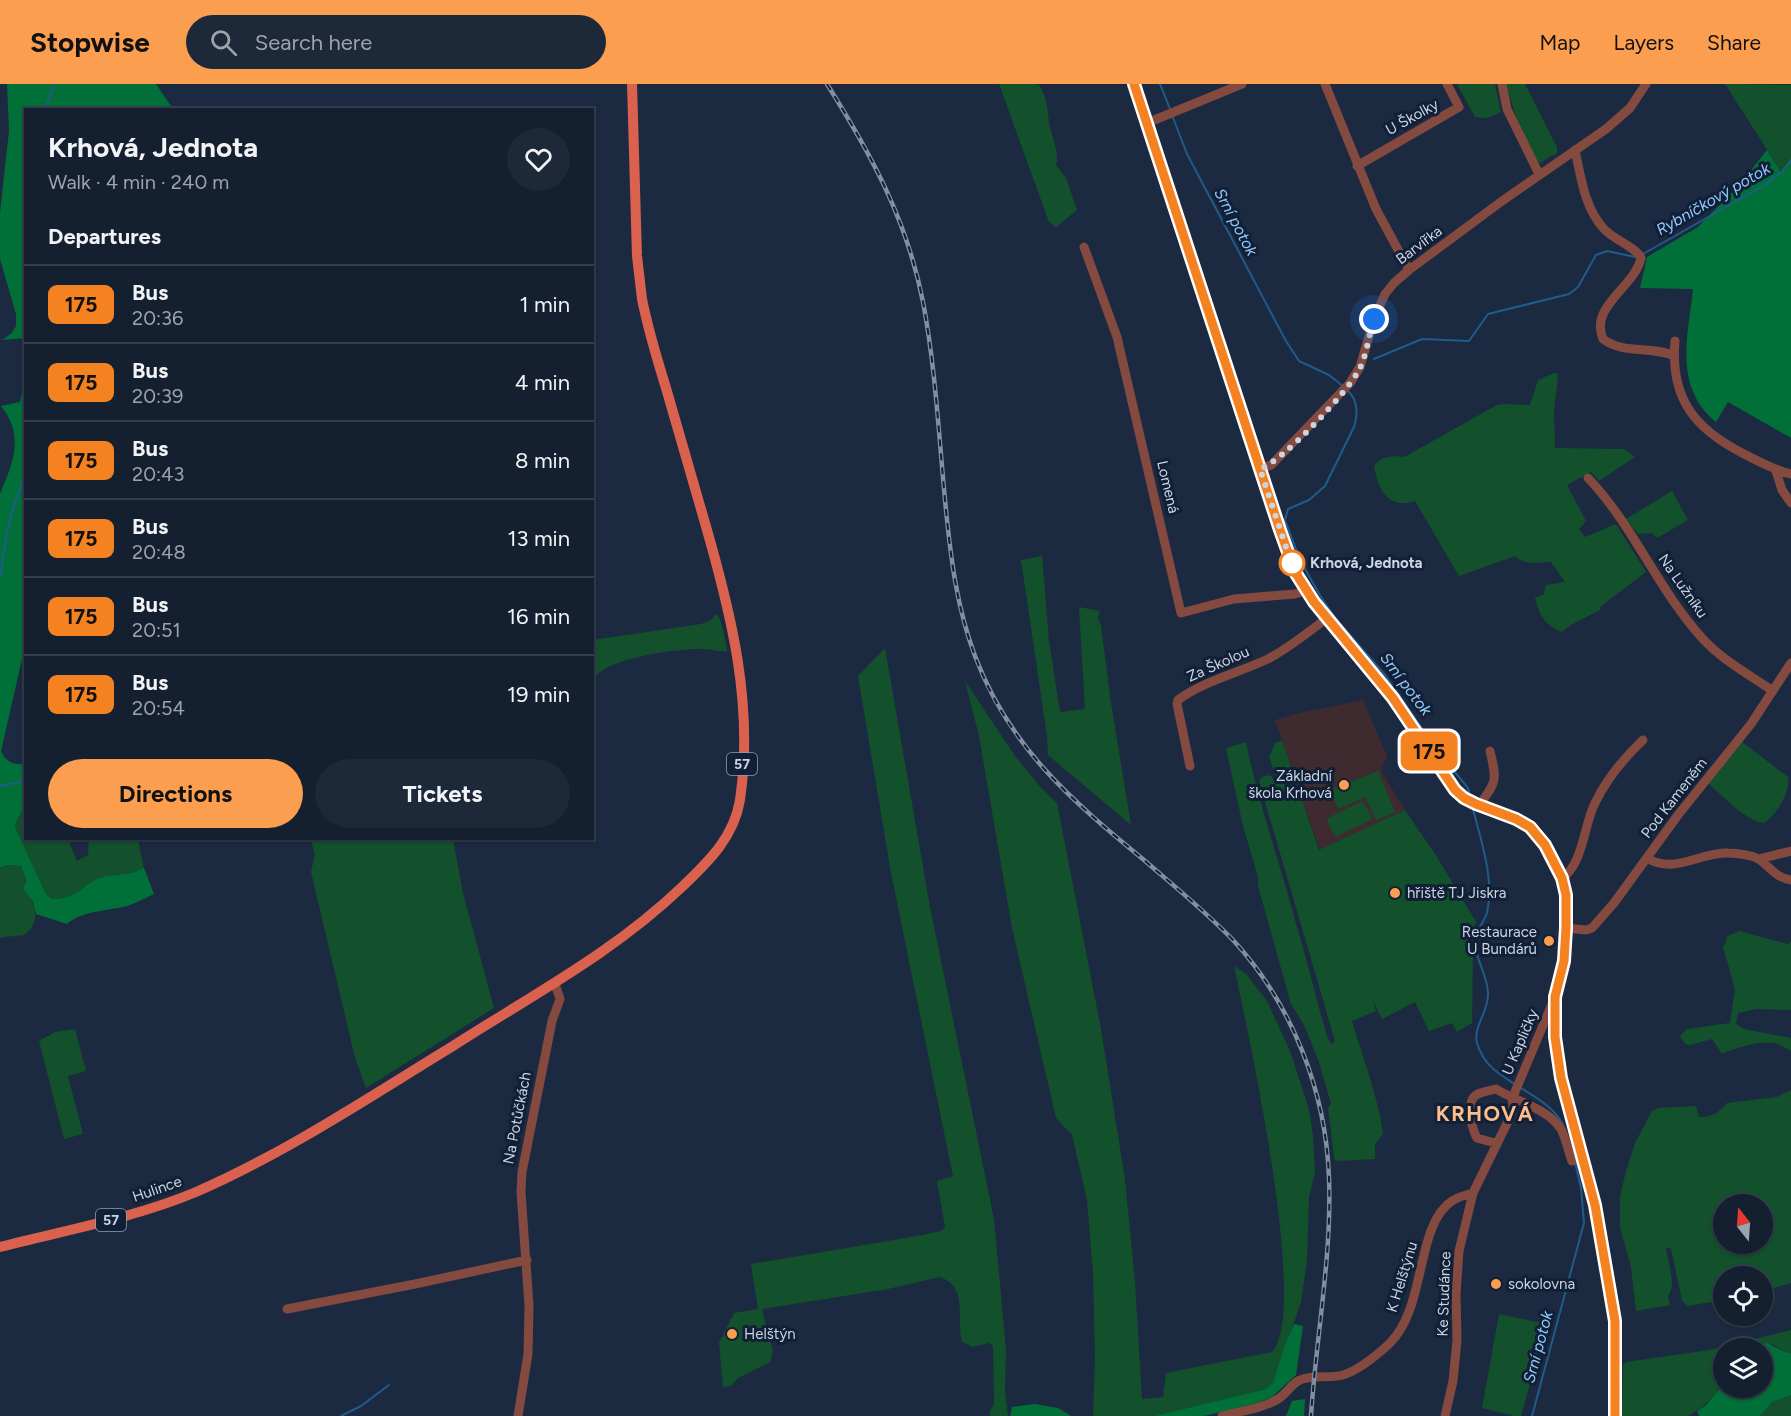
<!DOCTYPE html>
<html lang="en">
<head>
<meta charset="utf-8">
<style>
  :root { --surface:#142030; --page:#1d2838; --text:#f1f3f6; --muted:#9da3ab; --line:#333e4c; --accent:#fb9e50 }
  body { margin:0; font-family:Figtree,sans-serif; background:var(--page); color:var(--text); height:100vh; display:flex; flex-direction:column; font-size:22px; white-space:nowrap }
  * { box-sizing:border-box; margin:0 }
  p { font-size:20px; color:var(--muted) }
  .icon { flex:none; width:33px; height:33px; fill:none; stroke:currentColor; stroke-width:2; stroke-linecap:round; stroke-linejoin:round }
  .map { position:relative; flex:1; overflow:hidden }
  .side { position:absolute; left:24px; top:24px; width:570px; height:732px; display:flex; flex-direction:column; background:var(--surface); border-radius:0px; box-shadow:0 2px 4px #0004,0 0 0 2px var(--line) }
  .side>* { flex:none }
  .badge { padding:0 12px; border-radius:9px; font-size:21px; line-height:39px }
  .needle { width:39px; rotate:343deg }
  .fabs { position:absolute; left:1713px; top:1110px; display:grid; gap:12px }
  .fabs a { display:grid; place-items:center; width:60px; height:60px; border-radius:50%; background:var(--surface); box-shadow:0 2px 4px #0004,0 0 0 2px var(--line); font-size:30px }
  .you { position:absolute; width:30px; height:30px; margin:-15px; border:4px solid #fff; border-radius:50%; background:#1a73e8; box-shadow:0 0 0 9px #1a73e833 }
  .map>.badge { position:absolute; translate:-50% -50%; box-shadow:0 0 0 3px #fff }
  h2 { padding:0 24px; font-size:22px; line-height:54px }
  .round { display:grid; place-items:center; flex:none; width:63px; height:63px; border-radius:32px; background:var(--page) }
  .overview { display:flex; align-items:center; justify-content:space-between; height:102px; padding:0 24px }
  h1 { font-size:28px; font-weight:700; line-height:45px }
  .primary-button { display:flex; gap:12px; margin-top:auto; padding:12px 24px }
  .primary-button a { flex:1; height:69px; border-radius:36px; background:var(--accent); color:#111; font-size:24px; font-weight:700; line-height:69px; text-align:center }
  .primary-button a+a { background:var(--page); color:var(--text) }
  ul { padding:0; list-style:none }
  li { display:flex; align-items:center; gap:18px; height:78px; padding:0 24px; border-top:2px solid var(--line) }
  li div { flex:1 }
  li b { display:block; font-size:22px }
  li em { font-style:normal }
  li .badge { min-width:66px; font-weight:700; text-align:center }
  header { display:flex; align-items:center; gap:36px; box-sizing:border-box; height:84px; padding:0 30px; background:var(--accent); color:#111 }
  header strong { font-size:28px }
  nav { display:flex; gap:33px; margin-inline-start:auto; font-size:21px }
  .search { width:420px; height:54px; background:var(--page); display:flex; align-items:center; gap:15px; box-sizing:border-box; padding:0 21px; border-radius:33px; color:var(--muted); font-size:22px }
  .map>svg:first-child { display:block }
  .education { fill:#3f2b2f }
  .green { fill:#12512b; fill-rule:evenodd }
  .forest { fill:#007038 }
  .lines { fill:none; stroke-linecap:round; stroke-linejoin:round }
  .stream { stroke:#205b8c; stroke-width:2 }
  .minor { stroke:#84493f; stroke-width:9 }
  .major { stroke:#db614f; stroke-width:10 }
  .rail-casing { stroke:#838fa1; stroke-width:4.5 }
  .rail { stroke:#112036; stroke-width:2; stroke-dasharray:7; stroke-linecap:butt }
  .line-casing { stroke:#fff; stroke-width:14 }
  .line { stroke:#f58220; stroke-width:9 }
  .walk { stroke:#cad4e3; stroke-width:6; stroke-dasharray:0 10.8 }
  .stop-dot { fill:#fff; stroke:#f58220; stroke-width:3 }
  .poi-dot { fill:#fb9e50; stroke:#112036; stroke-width:2 }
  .labels { text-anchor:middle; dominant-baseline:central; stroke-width:6; stroke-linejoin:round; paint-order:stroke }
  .shield { fill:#112036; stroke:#929eaf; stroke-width:1.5 }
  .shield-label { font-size:14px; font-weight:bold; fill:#cad4e3 }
  .street-label { font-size:15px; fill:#cad4e3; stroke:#112036 }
  .stop-label { font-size:15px; font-weight:bold; fill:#cad4e3; stroke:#112036; text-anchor:start }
  .poi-label { font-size:15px; fill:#cad4e3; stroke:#112036; text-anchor:start }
  .water-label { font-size:16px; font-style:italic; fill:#92c9fc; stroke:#112036 }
  .district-label { font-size:21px; font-weight:bold; letter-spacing:1.5px; fill:#ffbd8b; stroke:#112036 }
</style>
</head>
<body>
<header>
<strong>Stopwise</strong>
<div class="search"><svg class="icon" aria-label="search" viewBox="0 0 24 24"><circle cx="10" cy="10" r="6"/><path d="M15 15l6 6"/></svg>Search here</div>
<nav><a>Map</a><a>Layers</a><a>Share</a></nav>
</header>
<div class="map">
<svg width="1791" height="1332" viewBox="0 0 1791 1332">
  <rect width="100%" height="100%" fill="#1b2a40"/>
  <path class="education" d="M1363,616L1387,672L1381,687L1405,726L1320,766L1275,636L1299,629Z"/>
  <path class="green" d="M999,0H1035L1039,1C1048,15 1047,24 1049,38C1051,53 1060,67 1056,81L1066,94L1077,126L1056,143L1049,138Z
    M1457,0H1495L1501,28L1487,34L1475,33Z
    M1506,0H1525L1557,63V69L1555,71C1548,72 1545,78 1539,79L1536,75L1516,33Z
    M1725,0L1791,1V77L1782,89Z
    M1554,289H1557L1558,292L1554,327L1555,364L1624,365L1635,373L1599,397L1591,388L1567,401L1586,437L1579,445L1585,453L1616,440L1646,488L1601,522L1600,526L1571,541L1562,548C1545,541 1539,531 1535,514L1544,510L1546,501L1565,498L1551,478C1538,477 1526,483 1515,472L1459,492L1415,417C1388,426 1378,405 1374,382C1380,372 1394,371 1404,373L1497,321L1502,320L1530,321L1538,296Z
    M1672,407L1688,436L1657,454L1652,449L1638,450L1626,435Z
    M1042,472L1049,557L1059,622L1061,628L1085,625L1079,523L1100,527L1098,534L1101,542L1111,619L1131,741L1048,671L1047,652L1021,476Z
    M717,530C722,536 726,558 727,568C716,567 705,564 694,565C671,566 601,575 593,597V556L701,540L709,537Z
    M885,564L930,823L994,1135L1006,1266L1005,1308L1008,1332H990V1327L994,1320L993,1262L989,1259L972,1263L962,1258C956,1236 969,1203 940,1193L888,1205L762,1225L773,1267L770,1278L738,1294L731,1302L723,1303L719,1259L734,1229L758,1225L751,1180L923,1151L941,1147L945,1143L937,1097L953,1092L891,789L858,592Z
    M965,597L1015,672L1042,705L1057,719L1101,945L1125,1095L1135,1198L1142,1315L1163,1313L1166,1289L1272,1268C1310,1226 1247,944 1234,882L1246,890L1267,917L1290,967L1309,1025L1313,1052L1315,1088L1309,1113L1307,1176L1301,1218L1273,1300L1266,1305L1154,1332H1093L1095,1275L1093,1189L1087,1116L1072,1051L1056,1034L1012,844L979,652Z
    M1282,656L1319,766L1405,726L1437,773L1476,838L1471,856L1473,865L1472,939L1457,948L1452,939L1429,947L1415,918L1382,935L1372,915L1376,927L1352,937C1363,975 1378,1011 1383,1050L1375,1060V1075L1339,1077L1335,1076L1334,1073L1328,1024L1331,1020L1319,978L1304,941L1291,920L1258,802V793L1243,742L1226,664L1246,658C1258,718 1279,776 1295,836C1307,875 1316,916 1328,955L1332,960L1335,957L1259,697L1262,693L1268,691L1272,693L1275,699L1278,698L1269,673L1275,659Z
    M1742,658L1788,693C1791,707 1776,732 1764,739C1747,738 1723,712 1710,701L1709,698Z
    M1378,687L1395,728L1376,736L1365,713L1338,725L1330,706Z
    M1362,717L1372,733L1371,736L1337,752L1334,751L1327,737L1328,734Z
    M25,722L26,754L68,755L77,777L88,771L89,755H138L144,785C131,791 115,789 101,794C82,800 78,814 52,815L46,810L15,743L16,738Z
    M310,755H453L463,809L494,924L366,1004L355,974L311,788L315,770Z
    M7,781L20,782C26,790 26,796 23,805C36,818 42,839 24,851C21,852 6,852 0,854V784Z
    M1739,847L1788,860L1791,857V926L1756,925L1738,929L1736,940L1744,945L1791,954V967C1787,965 1783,962 1778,960C1764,955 1735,964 1722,970L1712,955L1690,961L1685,960L1680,952L1687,945L1730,939L1735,905L1723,863L1727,856L1726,853Z
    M75,945L86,987L68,992L83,1050L64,1055L39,957L55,948Z
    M1791,1006V1199L1763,1207L1762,1192H1724L1723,1216L1687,1222L1682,1216L1671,1165L1668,1163L1666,1165C1668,1179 1677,1200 1668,1212L1670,1221L1636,1227L1631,1183L1620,1143V1112L1626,1087L1635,1059L1652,1027L1659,1024L1696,1022L1699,1033C1712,1034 1719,1028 1727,1019L1777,1013ZM1724,1120H1762V1160H1724Z
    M1499,1230L1547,1240L1521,1332H1514L1482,1324Z
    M1791,1246V1269L1785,1268L1772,1260L1762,1261L1758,1264H1724L1723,1301C1712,1314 1703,1324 1688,1332H1622L1623,1281L1626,1278L1709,1266Z
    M1791,1311V1332H1760L1772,1318Z"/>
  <path class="forest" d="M7,0H156L173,25L26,26L25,254L2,256L12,249L16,242V230L0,175V129L9,47Z
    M1767,66L1781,88L1791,77V354L1728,318L1716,338C1673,302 1688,253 1693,205L1640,204L1647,173L1698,143L1740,100Z
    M25,295V562L1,667C6,678 13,681 25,680V722L16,738L15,743L46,810L52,815C78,815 84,798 103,793C116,790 132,791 144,784L154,810C145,814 136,819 127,822C108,827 83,826 67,840L36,830L33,818L23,805L26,796L21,782L7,781L0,784V410C13,379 25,352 1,322L20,318Z
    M1294,1240L1303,1242L1296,1291L1272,1313L1254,1320L1204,1332H1154L1266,1305L1273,1299L1284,1264Z
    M1767,1259L1785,1268L1791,1269V1311L1772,1318L1760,1332H1699L1697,1327L1706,1321L1723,1301L1724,1304H1745L1747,1314L1762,1304V1264H1758Z
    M1305,1315L1304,1332H1286L1292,1317Z
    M1035,1320L1058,1324L1071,1332H1010L1012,1323Z"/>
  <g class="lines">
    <path class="stream" d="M1160,0L1170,25
      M45,26L54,0
      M1172,31L1187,70L1286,257L1299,277L1329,291L1344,303
      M1643,170L1763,102L1781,89L1791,76
      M1374,275L1422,255L1469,257L1488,230L1569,210L1578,203L1596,171L1607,167L1635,173
      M1348,307C1358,316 1358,331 1354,343L1325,402L1309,416L1288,425L1285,436L1300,476L1321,513L1336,535L1385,591L1440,670L1468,704L1470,712
      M0,493C5,458 10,423 26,391
      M0,702L26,697
      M1472,721C1480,754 1495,794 1487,829C1484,838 1475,848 1475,858C1475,876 1489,893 1488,911C1488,928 1473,943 1477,959C1484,982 1498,989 1516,1001
      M1521,1004C1537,1014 1555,1024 1563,1041
      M341,1332L361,1322L389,1301
      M1532,1332L1584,1139L1581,1104L1575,1078"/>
    <path class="minor" d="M1134,0L1285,464L1295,488L1314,518L1393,614L1455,706L1475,720L1516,735L1530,743L1545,761L1562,794L1566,811V844L1564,877L1555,913V953L1561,994L1595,1121L1609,1202L1615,1237V1332
      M1325,0L1376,125L1409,186
      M1502,0L1507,25L1539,90
      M1147,39L1242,0
      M1575,66C1581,93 1584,123 1604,145C1614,156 1636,163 1641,174C1635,203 1589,222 1603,255C1624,271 1652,261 1674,272
      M1357,82L1459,23L1447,0
      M1084,163L1117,253L1181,529L1234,515L1295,510L1306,507
      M1675,257C1670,315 1695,345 1744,370C1760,378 1774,386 1791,390
      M1260,385L1271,381L1278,374L1350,299L1360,283L1374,235L1385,210L1394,199L1409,186L1502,117L1606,45L1630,24L1646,0
      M1776,387L1782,406L1791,419
      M1588,394C1634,442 1658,506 1703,555C1722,576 1750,591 1773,607
      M1190,682L1177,620L1178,616C1206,596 1238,589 1268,575C1289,564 1307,549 1326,535
      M1479,721C1497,698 1497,696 1490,667
      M1647,774C1674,791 1700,768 1728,769C1737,769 1753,771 1760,776C1772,785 1775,793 1791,796
      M1759,775L1791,767
      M1562,794C1583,781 1584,740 1595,719C1607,694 1623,675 1643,656
      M1566,844L1586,846L1592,844L1614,819L1678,731L1751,640L1791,579
      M1495,1059L1477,1054C1472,1045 1467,1024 1473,1014C1477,1008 1489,1007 1496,1005C1517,1018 1547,1024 1561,1045C1566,1054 1568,1067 1572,1077L1583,1074
      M287,1225L415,1200L527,1176
      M518,1332L528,1270L529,1222L521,1108L522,1088L552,937L560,915L555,900
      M1222,1332C1241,1327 1261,1325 1278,1315C1286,1310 1291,1301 1298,1297C1311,1290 1330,1295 1343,1291C1359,1286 1377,1271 1389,1260C1427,1224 1415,1141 1452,1117C1458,1113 1465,1111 1473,1109
      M1445,1332L1453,1297L1457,1256L1456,1210L1459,1167L1473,1109L1512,1029L1513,1021L1512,1015L1552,920"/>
    <path class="major" d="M0,1163C66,1146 134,1134 196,1108C284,1070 371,1012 453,962C534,910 613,869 683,802C709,777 734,753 740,716C754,620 731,529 705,439C692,394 679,349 666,304C657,275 648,245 642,215L637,172L632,0"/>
    <defs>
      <path id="rail" d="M827,0C871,70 907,136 923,218C936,286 939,357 946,426C951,476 957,524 975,572C1009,663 1071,716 1144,776C1174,802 1205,827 1233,856C1292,920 1326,1007 1329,1094C1332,1173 1316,1253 1311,1332"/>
    </defs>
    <use href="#rail" class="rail-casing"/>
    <use href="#rail" class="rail"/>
  </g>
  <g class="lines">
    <defs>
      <path id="line" d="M1134,0L1280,446L1295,488L1314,518L1393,614L1455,706L1464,714L1476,720L1516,735L1530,743L1545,761L1562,794L1566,811V844L1564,877L1555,913V953L1561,994L1595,1121L1609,1202L1615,1237V1332"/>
    </defs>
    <use href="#line" class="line-casing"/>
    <use href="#line" class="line"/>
    <path class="walk" d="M1292,479V481L1260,385C1283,377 1349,307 1360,284C1367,269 1369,250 1374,235"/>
  </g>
  <circle class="stop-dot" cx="1292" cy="479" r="12"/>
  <g class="poi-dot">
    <circle cx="1344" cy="701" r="6"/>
    <circle cx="1395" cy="809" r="6"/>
    <circle cx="1549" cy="857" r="6"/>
    <circle cx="1496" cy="1200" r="6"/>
    <circle cx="732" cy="1250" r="6"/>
  </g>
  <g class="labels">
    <g class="shield">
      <rect x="727" y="669" width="30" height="22" rx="4.5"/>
      <rect x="96" y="1125" width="30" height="22" rx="4.5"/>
    </g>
    <g class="shield-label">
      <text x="742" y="680">57</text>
      <text x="111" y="1136">57</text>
    </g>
    <g class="street-label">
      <text transform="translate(1412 33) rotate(-29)">U Školky</text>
      <text transform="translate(1419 161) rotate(-37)">Barvířka</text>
      <text transform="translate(1168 403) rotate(77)">Lomená</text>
      <text transform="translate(1683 502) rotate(55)">Na Lužníku</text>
      <text transform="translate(1218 580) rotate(-24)">Za Školou</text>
      <text transform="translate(1674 714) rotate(-52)">Pod Kameněm</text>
      <text transform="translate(1520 958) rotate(-67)">U Kapličky</text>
      <text transform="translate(517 1034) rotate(-79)">Na Potůčkách</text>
      <text transform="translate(157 1105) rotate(-19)">Hulince</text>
      <text transform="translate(1402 1193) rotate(-73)">K Helštýnu</text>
      <text transform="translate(1444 1210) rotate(-88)">Ke Studánce</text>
    </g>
    <g class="stop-label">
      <text x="1310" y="479">Krhová, Jednota</text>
    </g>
    <g class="poi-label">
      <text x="1332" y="692" text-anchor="end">Základní<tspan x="1332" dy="17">škola Krhová</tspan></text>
      <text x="1407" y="809">hřiště TJ Jiskra</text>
      <text x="1537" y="848" text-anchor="end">Restaurace<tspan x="1537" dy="17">U Bundárů</tspan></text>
      <text x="1508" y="1200">sokolovna</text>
      <text x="744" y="1250">Helštýn</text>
    </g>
    <g class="water-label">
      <text transform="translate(1713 115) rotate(-30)">Rybníčkový potok</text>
      <text transform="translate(1236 138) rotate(62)">Srní potok</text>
      <text transform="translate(1406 600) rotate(53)">Srní potok</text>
      <text transform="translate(1538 1263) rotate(-75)">Srní potok</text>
    </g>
    <g class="district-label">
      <text x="1485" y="1029">KRHOVÁ</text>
    </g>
  </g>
</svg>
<div class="fabs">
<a><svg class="needle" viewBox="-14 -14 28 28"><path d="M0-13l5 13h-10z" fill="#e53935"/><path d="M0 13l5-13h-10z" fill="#9da3ab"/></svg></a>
<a><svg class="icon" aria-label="locate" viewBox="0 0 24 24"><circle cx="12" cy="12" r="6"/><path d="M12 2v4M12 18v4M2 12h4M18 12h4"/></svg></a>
<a><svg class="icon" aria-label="layers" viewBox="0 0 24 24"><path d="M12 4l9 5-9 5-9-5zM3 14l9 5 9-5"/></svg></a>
</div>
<div class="you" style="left:1374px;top:235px"></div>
<b class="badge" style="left:1429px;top:667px;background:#f58220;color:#111">175</b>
<section class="side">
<div class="overview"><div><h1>Krhová, Jednota</h1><p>Walk · 4 min · 240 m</p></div><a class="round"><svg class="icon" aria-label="heart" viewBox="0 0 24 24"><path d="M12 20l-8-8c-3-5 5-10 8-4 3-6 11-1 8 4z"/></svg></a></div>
<h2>Departures</h2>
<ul>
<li><span class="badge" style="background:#f58220;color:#111">175</span><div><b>Bus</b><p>20:36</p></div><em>1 min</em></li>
<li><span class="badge" style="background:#f58220;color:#111">175</span><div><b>Bus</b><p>20:39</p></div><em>4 min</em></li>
<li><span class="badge" style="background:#f58220;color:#111">175</span><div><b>Bus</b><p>20:43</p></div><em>8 min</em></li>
<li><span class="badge" style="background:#f58220;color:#111">175</span><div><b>Bus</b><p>20:48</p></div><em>13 min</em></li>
<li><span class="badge" style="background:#f58220;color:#111">175</span><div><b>Bus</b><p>20:51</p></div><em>16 min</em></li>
<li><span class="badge" style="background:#f58220;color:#111">175</span><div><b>Bus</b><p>20:54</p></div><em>19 min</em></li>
</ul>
<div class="primary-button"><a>Directions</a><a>Tickets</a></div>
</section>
</div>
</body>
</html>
